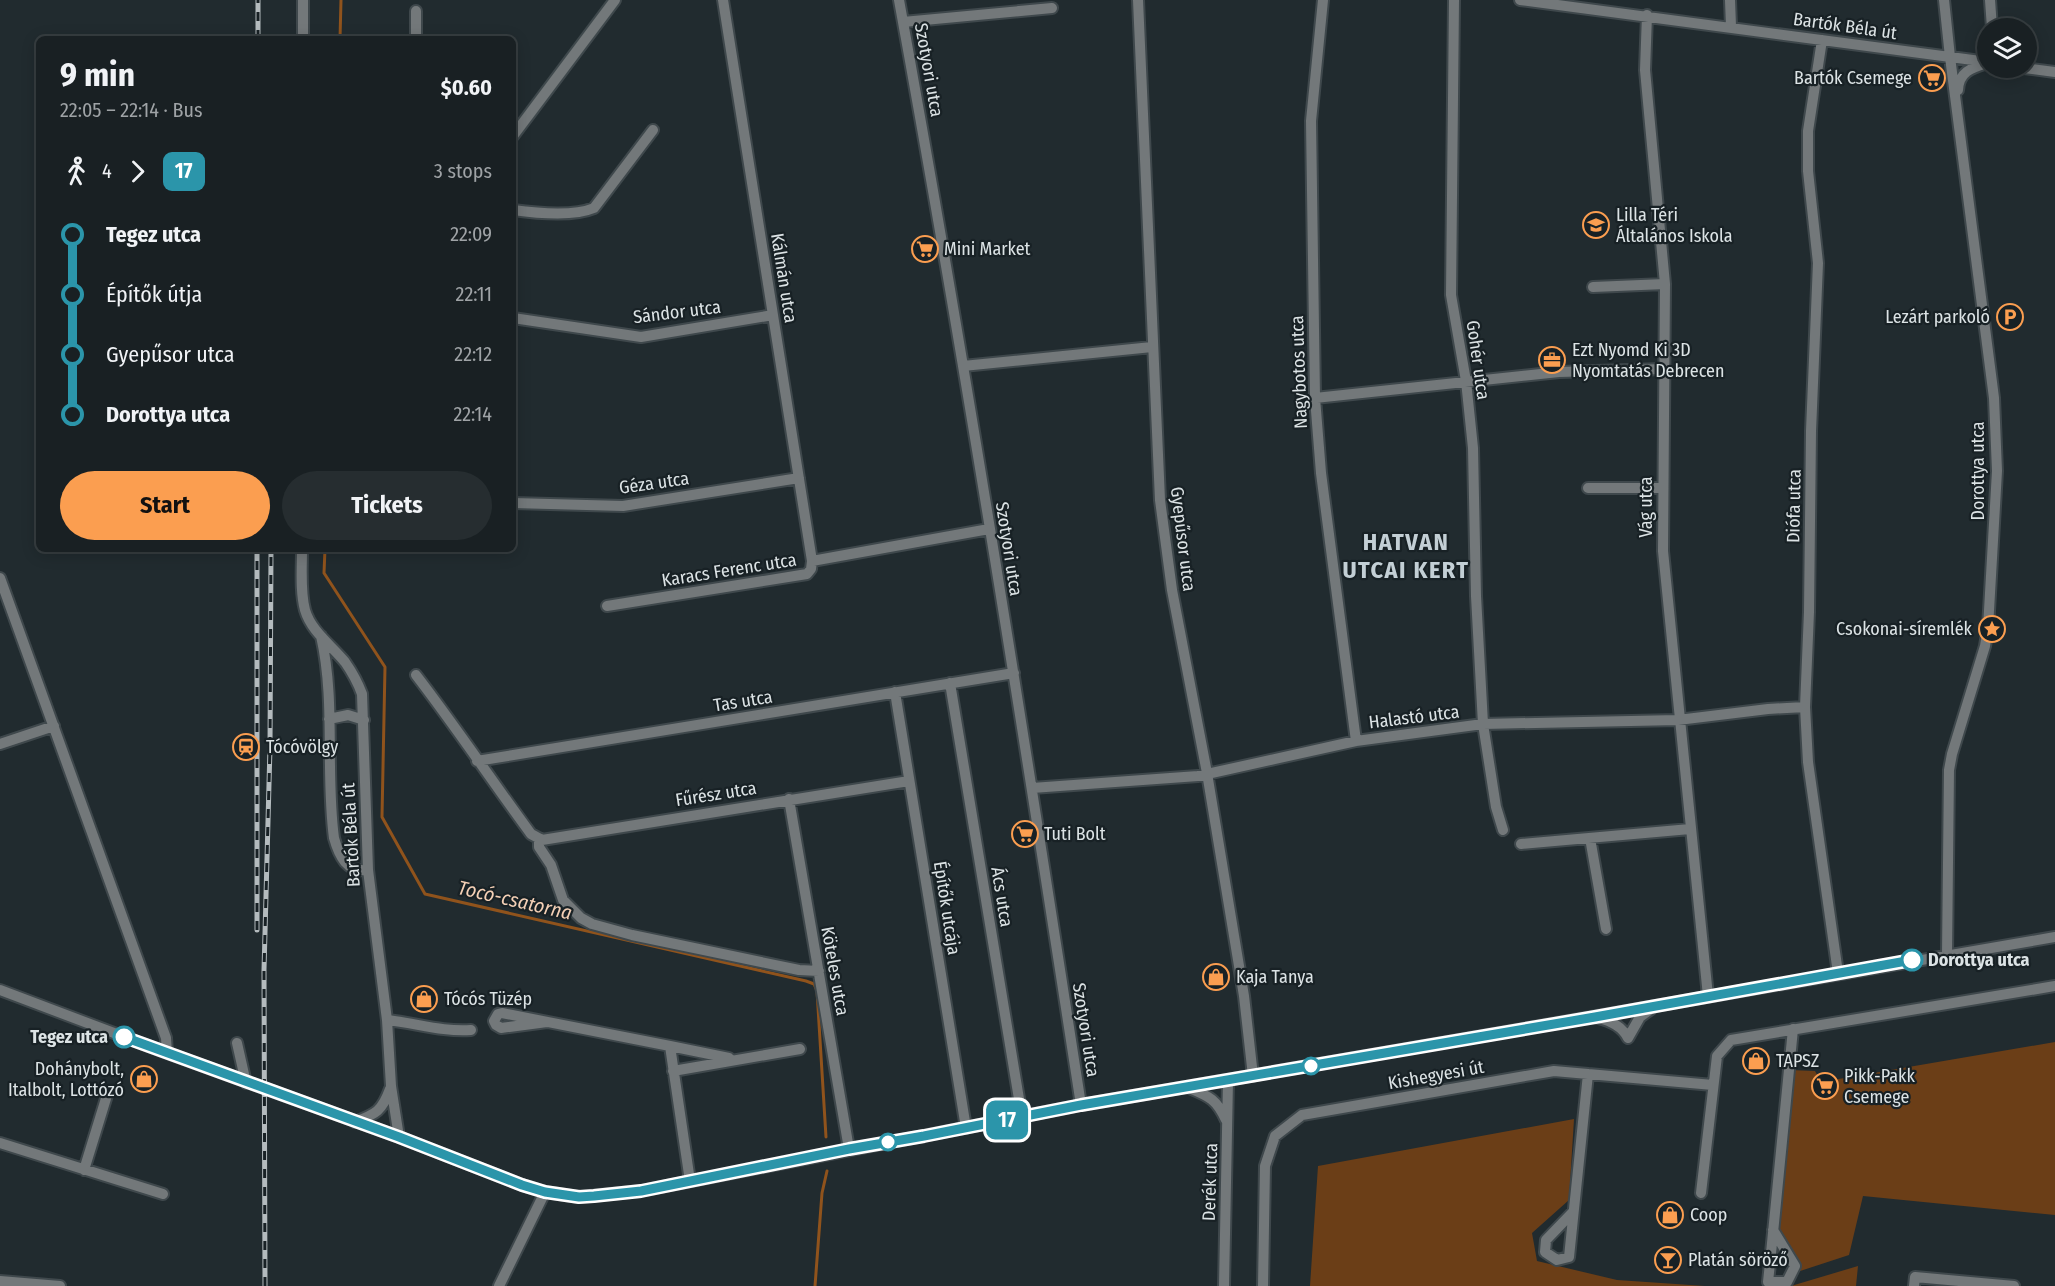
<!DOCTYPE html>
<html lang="en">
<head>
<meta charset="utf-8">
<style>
  :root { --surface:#192023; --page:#262d30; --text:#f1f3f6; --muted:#9fa3a6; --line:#373e41; --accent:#fb9e50 }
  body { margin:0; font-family:"Fira Sans Condensed",sans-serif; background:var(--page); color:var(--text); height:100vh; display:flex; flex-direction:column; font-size:22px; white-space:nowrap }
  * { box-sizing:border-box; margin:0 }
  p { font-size:20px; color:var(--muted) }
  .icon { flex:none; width:33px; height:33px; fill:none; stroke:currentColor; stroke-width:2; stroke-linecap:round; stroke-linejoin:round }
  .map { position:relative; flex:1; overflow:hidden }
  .drawer { position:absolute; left:36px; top:36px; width:480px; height:516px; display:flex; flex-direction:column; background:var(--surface); border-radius:9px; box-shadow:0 3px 15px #0003,0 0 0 2px var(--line) }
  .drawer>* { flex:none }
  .badge { padding:0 12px; border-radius:9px; font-size:21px; line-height:39px }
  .buttons { position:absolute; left:1977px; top:18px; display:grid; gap:12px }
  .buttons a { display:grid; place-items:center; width:60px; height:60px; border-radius:50%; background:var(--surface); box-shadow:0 3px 15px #0003,0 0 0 2px var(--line); font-size:30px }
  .map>.badge { position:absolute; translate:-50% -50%; box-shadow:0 0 0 3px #fff }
  .legs { display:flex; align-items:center; gap:9px; height:66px; padding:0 24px; font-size:20px }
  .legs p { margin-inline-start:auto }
  .overview { display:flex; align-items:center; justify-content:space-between; height:102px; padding:0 24px }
  h1 { font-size:33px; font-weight:700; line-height:45px }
  .action { display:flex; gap:12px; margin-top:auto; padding:12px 24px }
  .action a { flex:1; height:69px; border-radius:36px; background:var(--accent); color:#111; font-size:24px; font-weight:700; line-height:69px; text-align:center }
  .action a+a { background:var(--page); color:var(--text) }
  ul { padding:0 24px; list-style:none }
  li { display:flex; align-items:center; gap:21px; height:60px; font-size:22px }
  li i { display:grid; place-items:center; width:9px; height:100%; margin:0 8px; background:currentColor }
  li i::after { content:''; width:15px; height:15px; margin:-8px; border:4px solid; border-radius:50%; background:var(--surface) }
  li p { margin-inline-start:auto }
  li:first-child i { background:linear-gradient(#0000 50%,currentColor 0) }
  li:last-child i { background:linear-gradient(currentColor 50%,#0000 0) }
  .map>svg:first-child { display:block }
  .green { fill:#6b3e17 }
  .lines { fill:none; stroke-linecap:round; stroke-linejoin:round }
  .stream { stroke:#90531c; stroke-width:3 }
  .minor-casing { stroke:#3f484c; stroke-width:14 }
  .minor { stroke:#73787a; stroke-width:10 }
  .rail-casing { stroke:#b4bbbe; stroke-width:5 }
  .rail { stroke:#182125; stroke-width:3; stroke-dasharray:9; stroke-linecap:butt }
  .line-1-casing { stroke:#fff; stroke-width:14 }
  .line-1 { stroke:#2b95aa; stroke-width:9 }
  .stop-1-dot { fill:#fff; stroke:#2b95aa; stroke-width:3 }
  .labels { text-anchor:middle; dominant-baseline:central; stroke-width:4.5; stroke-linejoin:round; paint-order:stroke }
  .street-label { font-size:18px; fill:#dce3e5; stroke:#182125 }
  .poi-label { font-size:18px; fill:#dce3e5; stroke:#182125; text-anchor:start }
  .stop-label { font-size:18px; font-weight:bold; fill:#dce3e5; stroke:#182125; text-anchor:start }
  .water-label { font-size:20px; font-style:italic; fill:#f4d0b6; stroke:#182125 }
  .district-label { font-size:24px; font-weight:bold; letter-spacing:1.5px; fill:#c3cfd5; stroke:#182125 }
</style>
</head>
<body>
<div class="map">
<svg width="2055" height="1286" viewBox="0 0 2055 1286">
  <rect width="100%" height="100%" fill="#212b2f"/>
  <path class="green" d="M2055,1042V1215L1863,1196L1849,1255L1791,1274L1795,1265L1773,1230L1789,1070L1815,1071L1821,1082Z
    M1574,1119L1569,1200L1532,1233L1537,1261L1617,1280L1705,1286H1310L1318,1166Z
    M1858,1266L1856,1286H1791Z"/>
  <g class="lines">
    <path class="stream" d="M340,39L341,0
      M325,549L324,573L385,667L382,817L425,894L806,981L814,984L817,991L826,1137
      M815,1286L822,1193L827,1171"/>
    <defs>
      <path id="minor" d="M899,0C966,367 1024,736 1081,1105
        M1138,0L1160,500L1172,590L1207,773L1244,996L1253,1076
        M1323,0L1311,121L1315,398L1321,473L1356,741
        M1454,0L1451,295L1466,381L1473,448L1476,596L1483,724L1496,807L1503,830
        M1520,0L1988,62
        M1730,0L1731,26
        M1944,0L1950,57L1994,398L1997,471L1988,628L1985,646L1952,754L1949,770L1947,955
        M1990,0L1992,28
        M1647,15L1645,70L1665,284L1663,551L1708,996
        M903,22L1052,8
        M303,39V0
        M416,39V11
        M1822,40L1808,131V171L1818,263L1811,431L1809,612L1805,707L1808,762L1838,973
        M2024,68L2055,72
        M1958,90C1959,72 1971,68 1987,63
        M513,136L615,0
        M513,210C535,213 573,217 594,208L653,130
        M1593,287L1665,284
        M513,318L641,337L773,315
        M963,366L1152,347
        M1315,398L1559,372L1665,369
        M1588,488H1663
        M513,503L623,506L799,478
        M302,549C302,569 300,591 305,610C311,631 331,645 345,662C352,672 358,683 362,694L368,870L387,1020L391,1086L399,1137
        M812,561L989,529
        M0,578L166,1038L167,1053
        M607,606L807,574L811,569L812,561L723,0
        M321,636C336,702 325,771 334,838C339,856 347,873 368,870
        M416,675C456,727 492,781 531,834L542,840L909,781
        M950,683L1022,1117
        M895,692L966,1128
        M329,719L348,715L364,720
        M0,744L54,726
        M477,761L1014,673
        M1032,788L1198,776L1356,741L1483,724L1678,720L1768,709L1805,707
        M789,799L849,1149
        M1590,838L1606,929
        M539,839V847L551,865L563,900L581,918L592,924L632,935L799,970L819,971
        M1521,844L1690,829
        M0,990L167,1053L399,1137L522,1185L545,1192L579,1197L641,1191L1081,1105L2055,937
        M1598,1018C1611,1021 1622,1026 1628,1038L1640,1017L1651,1009
        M387,1020C416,1023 442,1032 471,1030
        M547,1022L501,1028L496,1025L494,1021L498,1014L502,1013L670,1046L690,1181
        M237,1043L246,1083
        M670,1046L729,1058
        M673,1071L800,1049
        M1187,1087C1208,1096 1216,1098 1226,1120
        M355,1122C376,1114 382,1111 390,1089
        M0,1143L163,1194
        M84,1170L108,1092
        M1701,1193L1717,1056L1731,1040L2055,986
        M1573,1212L1546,1240L1545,1252L1557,1260L1569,1257L1588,1074
        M1773,1230L1795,1266L1787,1282H1768C1777,1198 1785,1114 1793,1029
        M0,1281L60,1286
        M499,1286L545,1192
        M1224,1286L1228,1080
        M1263,1286L1265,1166L1275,1136L1302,1115L1554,1071L1713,1085
        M1914,1286L1915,1277L2014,1286"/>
    </defs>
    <use href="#minor" class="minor-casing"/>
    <use href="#minor" class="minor"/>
    <defs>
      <path id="rail" d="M258,39V0
        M257,930V549
        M265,1286L264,970L270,747L271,549"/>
    </defs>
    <use href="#rail" class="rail-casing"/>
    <use href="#rail" class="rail"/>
  </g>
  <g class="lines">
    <defs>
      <path id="line-1" d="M124,1037L399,1137L522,1185L545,1192L579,1197L594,1196L641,1191L849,1149L924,1136L1081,1105L1595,1017L1912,960"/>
    </defs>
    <use href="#line-1" class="line-1-casing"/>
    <use href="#line-1" class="line-1"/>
  </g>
  <defs>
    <symbol id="supermarket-ring" viewBox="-11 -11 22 22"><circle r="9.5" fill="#182125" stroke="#fb9e50" stroke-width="1.5"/><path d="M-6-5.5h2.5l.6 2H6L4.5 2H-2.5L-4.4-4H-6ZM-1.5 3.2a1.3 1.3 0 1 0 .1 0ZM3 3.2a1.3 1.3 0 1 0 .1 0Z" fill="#fb9e50"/></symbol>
    <symbol id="school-ring" viewBox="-11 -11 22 22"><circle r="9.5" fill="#182125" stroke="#fb9e50" stroke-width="1.5"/><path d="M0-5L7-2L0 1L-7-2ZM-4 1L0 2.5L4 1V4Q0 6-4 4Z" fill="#fb9e50"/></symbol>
    <symbol id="parking-ring" viewBox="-11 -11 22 22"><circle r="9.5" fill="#182125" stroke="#fb9e50" stroke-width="1.5"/><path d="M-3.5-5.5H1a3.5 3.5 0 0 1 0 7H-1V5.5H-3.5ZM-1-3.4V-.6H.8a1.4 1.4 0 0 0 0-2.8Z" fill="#fb9e50"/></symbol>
    <symbol id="office-ring" viewBox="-11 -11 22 22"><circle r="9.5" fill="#182125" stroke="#fb9e50" stroke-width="1.5"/><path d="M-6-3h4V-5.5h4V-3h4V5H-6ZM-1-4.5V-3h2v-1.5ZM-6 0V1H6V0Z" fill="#fb9e50"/></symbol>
    <symbol id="sight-ring" viewBox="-11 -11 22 22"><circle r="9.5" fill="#182125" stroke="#fb9e50" stroke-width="1.5"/><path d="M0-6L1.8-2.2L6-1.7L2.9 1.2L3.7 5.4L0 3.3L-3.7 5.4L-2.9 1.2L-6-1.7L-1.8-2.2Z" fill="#fb9e50"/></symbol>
    <symbol id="station-ring" viewBox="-11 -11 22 22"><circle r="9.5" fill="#182125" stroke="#fb9e50" stroke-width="1.5"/><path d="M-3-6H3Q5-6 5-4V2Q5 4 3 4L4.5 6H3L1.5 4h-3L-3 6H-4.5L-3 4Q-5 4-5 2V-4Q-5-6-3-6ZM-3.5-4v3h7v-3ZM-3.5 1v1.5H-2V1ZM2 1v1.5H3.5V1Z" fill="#fb9e50"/></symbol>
    <symbol id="shop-ring" viewBox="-11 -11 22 22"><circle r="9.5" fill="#182125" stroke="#fb9e50" stroke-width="1.5"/><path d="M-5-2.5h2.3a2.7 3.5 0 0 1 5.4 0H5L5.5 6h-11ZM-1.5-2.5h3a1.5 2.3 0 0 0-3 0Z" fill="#fb9e50"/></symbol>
    <symbol id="bar-ring" viewBox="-11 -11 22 22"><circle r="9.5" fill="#182125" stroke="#fb9e50" stroke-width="1.5"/><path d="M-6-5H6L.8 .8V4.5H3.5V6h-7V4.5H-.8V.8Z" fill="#fb9e50"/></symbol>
  </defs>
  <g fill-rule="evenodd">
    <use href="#supermarket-ring" x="1917" y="63" width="30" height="30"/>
    <use href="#school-ring" x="1581" y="210" width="30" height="30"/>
    <use href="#supermarket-ring" x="910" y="234" width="30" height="30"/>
    <use href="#parking-ring" x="1995" y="302" width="30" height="30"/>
    <use href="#office-ring" x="1537" y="345" width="30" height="30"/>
    <use href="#sight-ring" x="1977" y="614" width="30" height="30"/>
    <use href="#station-ring" x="231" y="732" width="30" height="30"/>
    <use href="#supermarket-ring" x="1010" y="819" width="30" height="30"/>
    <use href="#shop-ring" x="1201" y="962" width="30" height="30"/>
    <use href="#shop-ring" x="409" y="984" width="30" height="30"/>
    <use href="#shop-ring" x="1741" y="1046" width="30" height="30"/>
    <use href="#shop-ring" x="129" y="1064" width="30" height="30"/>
    <use href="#supermarket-ring" x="1810" y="1071" width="30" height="30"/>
    <use href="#shop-ring" x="1655" y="1200" width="30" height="30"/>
    <use href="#bar-ring" x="1653" y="1245" width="30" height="30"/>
  </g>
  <g class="stop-1-dot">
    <circle cx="1912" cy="960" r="10"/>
    <circle cx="124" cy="1037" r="10"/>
    <circle cx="1311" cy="1066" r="8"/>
    <circle cx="888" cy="1142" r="8"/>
  </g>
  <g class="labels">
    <g class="street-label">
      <text transform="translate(1845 26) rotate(8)">Bartók Béla út</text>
      <text transform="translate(929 70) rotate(80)">Szotyori utca</text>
      <text transform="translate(784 278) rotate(81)">Kálmán utca</text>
      <text transform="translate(677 312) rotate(-7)">Sándor utca</text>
      <text transform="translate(1478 360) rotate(82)">Gohér utca</text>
      <text transform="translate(1299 372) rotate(-92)">Nagybotos utca</text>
      <text transform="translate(1978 471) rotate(-90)">Dorottya utca</text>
      <text transform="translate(654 483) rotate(-8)">Géza utca</text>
      <text transform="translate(1794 506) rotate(-89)">Diófa utca</text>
      <text transform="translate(1646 507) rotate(-90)">Vág utca</text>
      <text transform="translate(1183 539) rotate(83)">Gyepűsor utca</text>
      <text transform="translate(1009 549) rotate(81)">Szotyori utca</text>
      <text transform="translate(729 570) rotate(-9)">Karacs Ferenc utca</text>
      <text transform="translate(743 701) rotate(-9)">Tas utca</text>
      <text transform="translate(1414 717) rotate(-7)">Halastó utca</text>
      <text transform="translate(716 794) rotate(-9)">Fűrész utca</text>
      <text transform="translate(351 835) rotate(-93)">Bartók Béla út</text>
      <text transform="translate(1002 897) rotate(81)">Ács utca</text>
      <text transform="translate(947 908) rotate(81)">Építők utcája</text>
      <text transform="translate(835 971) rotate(80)">Köteles utca</text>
      <text transform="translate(1086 1030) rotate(81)">Szotyori utca</text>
      <text transform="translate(1436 1075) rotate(-10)">Kishegyesi út</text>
      <text transform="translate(1210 1182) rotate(-88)">Derék utca</text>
    </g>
    <g class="poi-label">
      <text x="1912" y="78" text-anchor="end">Bartók Csemege</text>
      <text x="1616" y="215">Lilla Téri<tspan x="1616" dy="21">Általános Iskola</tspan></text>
      <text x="944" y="249">Mini Market</text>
      <text x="1990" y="317" text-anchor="end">Lezárt parkoló</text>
      <text x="1572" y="350">Ezt Nyomd Ki 3D<tspan x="1572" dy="21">Nyomtatás Debrecen</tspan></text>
      <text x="1972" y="629" text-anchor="end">Csokonai-síremlék</text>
      <text x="266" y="747">Tócóvölgy</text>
      <text x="1044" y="834">Tuti Bolt</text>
      <text x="1236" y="977">Kaja Tanya</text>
      <text x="444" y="999">Tócós Tüzép</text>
      <text x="1776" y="1061">TAPSZ</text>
      <text x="124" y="1069" text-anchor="end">Dohánybolt,<tspan x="124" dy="21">Italbolt, Lottózó</tspan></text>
      <text x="1844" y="1076">Pikk-Pakk<tspan x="1844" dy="21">Csemege</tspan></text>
      <text x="1690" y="1215">Coop</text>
      <text x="1688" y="1260">Platán söröző</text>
    </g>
    <g class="stop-label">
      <text x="1928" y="960">Dorottya utca</text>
      <text x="108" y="1037" text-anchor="end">Tegez utca</text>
    </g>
    <g class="water-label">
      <text transform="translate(515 900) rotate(13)">Tocó-csatorna</text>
    </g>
    <g class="district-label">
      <text x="1406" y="542">HATVAN<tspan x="1406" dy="28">UTCAI KERT</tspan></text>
    </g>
  </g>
</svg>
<div class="buttons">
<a><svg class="icon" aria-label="layers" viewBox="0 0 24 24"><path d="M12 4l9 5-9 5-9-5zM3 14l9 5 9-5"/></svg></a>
</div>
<b class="badge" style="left:1007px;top:1120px;background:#2b95aa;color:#fff">17</b>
<section class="drawer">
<div class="overview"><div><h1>9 min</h1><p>22:05 – 22:14 · Bus</p></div><b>$0.60</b></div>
<div class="legs"><svg class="icon" aria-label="walk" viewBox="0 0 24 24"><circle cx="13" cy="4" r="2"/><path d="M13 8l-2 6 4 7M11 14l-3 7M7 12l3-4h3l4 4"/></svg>4<svg class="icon" aria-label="forward" viewBox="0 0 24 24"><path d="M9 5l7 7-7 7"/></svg><b class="badge" style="background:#2b95aa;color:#fff">17</b><p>3 stops</p></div>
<ul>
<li><i style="color:#2b95aa"></i><b>Tegez utca</b><p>22:09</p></li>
<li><i style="color:#2b95aa"></i><span>Építők útja</span><p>22:11</p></li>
<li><i style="color:#2b95aa"></i><span>Gyepűsor utca</span><p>22:12</p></li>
<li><i style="color:#2b95aa"></i><b>Dorottya utca</b><p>22:14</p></li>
</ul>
<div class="action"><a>Start</a><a>Tickets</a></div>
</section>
</div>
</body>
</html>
